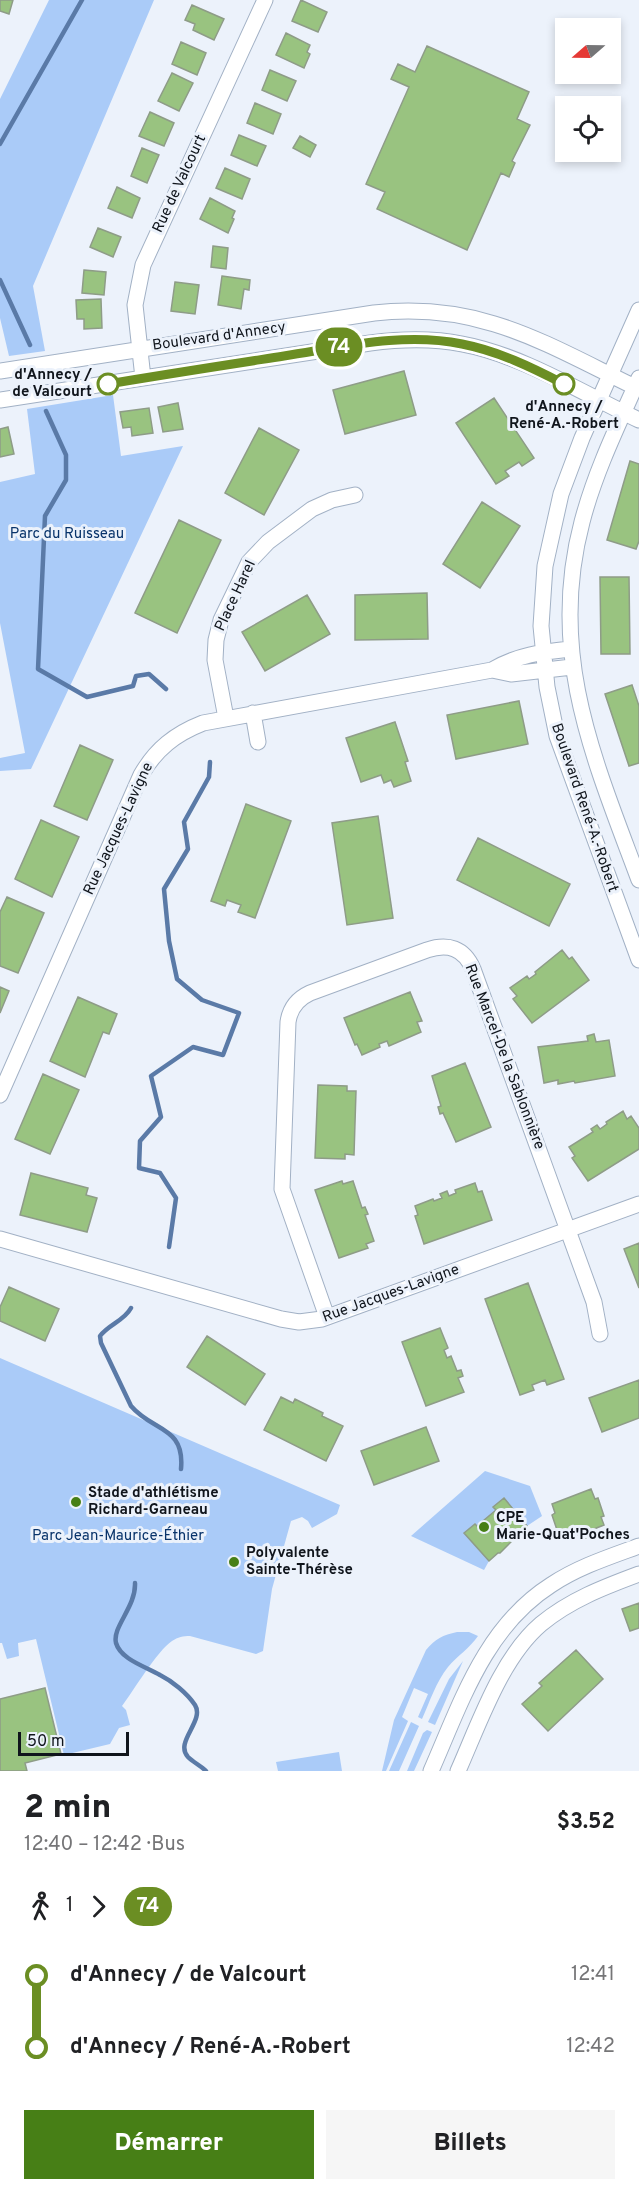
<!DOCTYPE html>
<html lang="fr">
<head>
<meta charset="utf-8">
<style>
  :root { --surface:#fff; --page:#f6f6f6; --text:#202124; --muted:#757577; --accent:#477f16 }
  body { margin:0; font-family:Overpass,sans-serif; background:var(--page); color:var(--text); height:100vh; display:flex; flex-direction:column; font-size:22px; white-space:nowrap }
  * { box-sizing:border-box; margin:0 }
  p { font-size:20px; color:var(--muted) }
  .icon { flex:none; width:33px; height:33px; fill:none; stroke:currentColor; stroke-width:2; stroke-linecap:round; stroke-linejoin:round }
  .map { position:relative; height:1771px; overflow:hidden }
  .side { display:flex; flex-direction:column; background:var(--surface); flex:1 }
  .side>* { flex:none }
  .badge { padding:0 12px; border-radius:20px; font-size:21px; line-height:39px }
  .needle { width:39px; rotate:250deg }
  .tools { position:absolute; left:555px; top:18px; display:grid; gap:12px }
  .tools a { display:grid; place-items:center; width:66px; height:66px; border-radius:0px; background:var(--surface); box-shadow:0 3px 9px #0003; font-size:30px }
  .scale { position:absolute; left:18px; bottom:15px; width:111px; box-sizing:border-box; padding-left:6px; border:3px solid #10151c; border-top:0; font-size:16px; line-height:21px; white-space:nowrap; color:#10151c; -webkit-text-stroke:4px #ecf2fb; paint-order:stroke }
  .map>.badge { position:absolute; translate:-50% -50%; box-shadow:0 0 0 3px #fff }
  .legs { display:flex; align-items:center; gap:9px; height:66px; padding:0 24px; font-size:20px }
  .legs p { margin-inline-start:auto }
  .summary { display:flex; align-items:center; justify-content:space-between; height:102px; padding:0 24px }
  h1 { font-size:33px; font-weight:800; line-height:45px }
  .cta { display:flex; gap:12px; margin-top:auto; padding:12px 24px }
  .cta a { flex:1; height:69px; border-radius:0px; background:var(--accent); color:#fff; font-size:24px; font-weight:800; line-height:69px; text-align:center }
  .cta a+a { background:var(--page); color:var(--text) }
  ul { padding:0 24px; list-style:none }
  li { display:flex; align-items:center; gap:21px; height:72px; font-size:22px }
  li i { display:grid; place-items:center; width:9px; height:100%; margin:0 8px; background:currentColor }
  li i::after { content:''; width:15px; height:15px; margin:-8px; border:4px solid; border-radius:50%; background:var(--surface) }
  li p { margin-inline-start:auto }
  li:first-child i { background:linear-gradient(#0000 50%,currentColor 0) }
  li:last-child i { background:linear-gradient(currentColor 50%,#0000 0) }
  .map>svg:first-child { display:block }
  .green { fill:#aacbf8 }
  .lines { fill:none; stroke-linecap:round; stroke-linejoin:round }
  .stream { stroke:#5a7aa7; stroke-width:4.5 }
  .building { fill:#99c380; stroke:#8e9c87; stroke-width:1.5 }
  .minor-casing { stroke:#a2b1c5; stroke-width:17 }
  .minor { stroke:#fff; stroke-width:15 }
  .line-1-casing { stroke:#fff; stroke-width:14 }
  .line-1 { stroke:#6b8e23; stroke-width:9 }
  .stop-1-dot { fill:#fff; stroke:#6b8e23; stroke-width:3 }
  .poi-dot { fill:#477f16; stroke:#ecf2fb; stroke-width:2 }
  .labels { text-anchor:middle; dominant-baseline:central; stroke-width:6; stroke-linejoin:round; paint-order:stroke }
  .street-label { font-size:15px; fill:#10151c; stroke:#ecf2fb }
  .stop-label { font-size:15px; font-weight:bold; fill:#10151c; stroke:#ecf2fb; text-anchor:end }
  .park-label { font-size:15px; fill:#08336a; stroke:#ecf2fb }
  .poi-label { font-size:15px; font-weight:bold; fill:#10151c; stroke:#ecf2fb; text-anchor:start }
</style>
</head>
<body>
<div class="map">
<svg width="639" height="1771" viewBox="0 0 639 1771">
  <rect width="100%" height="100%" fill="#ecf2fb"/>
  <path class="green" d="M49,0H154L33,286L45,351L9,356L0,318V99Z
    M113,395L121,456L183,446L31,769L0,771V758L25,753L0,623V482L35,474L27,409Z
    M0,1358L340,1505L337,1514L312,1528L308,1521L302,1517L291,1521L272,1589L263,1651L256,1654L190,1636C183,1636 178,1637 172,1641C157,1651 134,1690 122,1706L126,1710L130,1725L119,1728L110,1744L64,1755L36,1639L18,1643L19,1656L7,1659L2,1643H0Z
    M485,1471L530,1486L542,1516L527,1526L503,1499L494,1507L496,1510L477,1526L475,1524L465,1532L489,1561L484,1570L411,1536Z
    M457,1632H469L478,1636C470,1648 457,1656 448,1667C436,1682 430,1701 422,1719L418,1717L428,1694L414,1688L402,1717L408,1721L386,1771H382L394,1720L426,1650C435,1639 443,1635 457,1632Z
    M463,1661L435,1725L428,1722L449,1679Z
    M411,1722L419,1726L399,1771H389Z
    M427,1730L432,1732L414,1771H407L423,1733Z
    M339,1752L342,1771H278L276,1762Z"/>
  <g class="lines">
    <path class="stream" d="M0,144L82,0
      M0,280L30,345
      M46,411L66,455V480L45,516L38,669L87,697L133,686L136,676L149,674L166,689
      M169,1247L176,1198L160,1173L139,1168L140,1141L161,1117L151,1076L193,1047L223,1055L239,1013L202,1000L177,979L169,941L164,889L188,849L184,822L209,777L210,762
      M131,1308C124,1321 109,1324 100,1336L101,1343L131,1406C153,1432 185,1426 181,1469
      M135,1583C136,1607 112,1627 116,1643C121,1660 147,1667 160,1675C172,1681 187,1693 195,1705C205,1721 174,1742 188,1757C193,1762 201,1766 206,1771"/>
  </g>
  <path class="building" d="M0,0H13L9,14L0,11Z
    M301,0L327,12L318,32L292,21Z
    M192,5L224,19L214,40L193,30L195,24L185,20Z
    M286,33L310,45L307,52L310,54L304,68L276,55Z
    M181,42L206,53L197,75L172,64Z
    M427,46L529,92L517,119L530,125L512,161L515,163L509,177L501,173L467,250L377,209L385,192L366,184L409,87L391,79L398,64L415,72Z
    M270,70L296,81L287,101L262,90Z
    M172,73L193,83L179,111L158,101Z
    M255,103L281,114L273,134L247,123Z
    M150,112L174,123L164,146L139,136Z
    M239,135L266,146L257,166L231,155Z
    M300,136L316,145L310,157L293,148Z
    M142,148L159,155L147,183L131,176Z
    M225,168L250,179L242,199L216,188Z
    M117,187L140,198L132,218L108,208Z
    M210,198L235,211L232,218L234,219L228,233L200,219Z
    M98,228L121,237L113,257L90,247Z
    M213,246L228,248L226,269L211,267Z
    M84,270L106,272L104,295L82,293Z
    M222,276L250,280L249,290L244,289L241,309L218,305Z
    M175,282L199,285L195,314L171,311Z
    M101,299L102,328L84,329V319H77L76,300Z
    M404,371L416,415L345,434L333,390Z
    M494,398L534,458L522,466L519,462L505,471L509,476L496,484L456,423Z
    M178,403L183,429L163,432L158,407Z
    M149,408L153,433L132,436L131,427L123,428L120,412Z
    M8,427L14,454L0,457V429Z
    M259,428L299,450L264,515L225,493Z
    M630,461L639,464V541L636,549L607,540Z
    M482,502L520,526L480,588L443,564Z
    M179,520L221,540L177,633L135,613Z
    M600,577H629L630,654H601Z
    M427,593L428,639L355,640V595Z
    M307,595L330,634L265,671L242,632Z
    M632,685L639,706V763L629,766L605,694Z
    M519,701L528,744L456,759L447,715Z
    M395,722L408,761L405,762L411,781L394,787L391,780L384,783L381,775L361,782L346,738Z
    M80,745L113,760L87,820L54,806Z
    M246,804L291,821L255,918L238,912L241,905L227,900L225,906L211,901Z
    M378,816L393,918L347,925L332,823Z
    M41,820L79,837L52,897L15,879Z
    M478,838L570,884L549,926L457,880Z
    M7,897L44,913L18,973L0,966V912Z
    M562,950L569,959L572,957L589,980L532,1023L513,999L517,996L510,988L527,976L529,979L536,974L535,972Z
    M0,987L9,991L0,1013Z
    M410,992L422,1021L417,1022L421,1032L389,1046L387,1041L379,1044L380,1047L362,1055L357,1044L355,1045L344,1018Z
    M78,997L117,1014L109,1034L103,1032L85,1077L50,1061Z
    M594,1034L596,1042L609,1040L615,1076L575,1083L574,1081L558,1084V1080L544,1083L538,1047L588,1041L587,1036Z
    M465,1063L491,1127L456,1142L443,1113L440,1114L438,1107L441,1106L432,1076Z
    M43,1074L79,1090L50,1154L15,1139Z
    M318,1085L347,1086V1091H356L354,1155L345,1154V1159L315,1158Z
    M623,1111L627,1119L631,1116L639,1128V1149L588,1181L572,1158L575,1156L569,1147L593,1132L591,1129L597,1125L600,1129L607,1124L606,1122Z
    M31,1173L88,1188L86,1195L97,1198L87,1232L20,1215Z
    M342,1181L343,1184L353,1181L362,1208L365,1207L368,1214L365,1215L374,1241L366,1244L368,1248L339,1258L315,1190Z
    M475,1183L478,1192L482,1191L492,1220L424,1244L415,1216L418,1215L415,1206L433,1199L434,1201L442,1198L440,1194L447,1191L449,1196L456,1193L455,1190Z
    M639,1243V1288L624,1249Z
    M528,1283L564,1379L547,1385L545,1380L532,1385L534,1390L520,1395L485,1299Z
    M9,1287L59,1309L45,1341L0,1321V1307Z
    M440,1328L448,1348L444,1350L447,1358L451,1356L457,1371L461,1370L463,1376L458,1378L464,1392L426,1406L402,1342Z
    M207,1336L265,1374L245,1405L187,1367Z
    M639,1380V1418L602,1432L589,1398Z
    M281,1397L293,1403L295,1399L323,1413L322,1416L343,1426L326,1461L264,1430Z
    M426,1427L439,1461L374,1485L361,1451Z
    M591,1489L595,1499L598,1498L604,1516L601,1517L604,1525L589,1531L591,1536L582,1539L580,1534L565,1540L562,1531L558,1533L552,1515L555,1513L552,1504Z
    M504,1498L527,1526L500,1553H498L489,1561L464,1533L475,1524L477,1526L496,1510L493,1507Z
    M639,1603V1628L630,1631L622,1609Z
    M576,1650L603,1679L548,1731L522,1704L542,1686L539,1683Z
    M45,1688L61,1754L25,1763L27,1771H0V1699Z"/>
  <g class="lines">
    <defs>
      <path id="minor" d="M639,310L582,438L561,494L545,566L541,626L547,687L557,736L639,960
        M0,371L374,313C482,301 547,345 639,389
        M143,378L135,305L143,265L265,0
        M639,378C618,425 595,472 582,522C547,654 594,759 639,880
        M0,400L370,343C401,339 432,338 462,344C522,355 584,394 639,420
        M492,670L511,674L572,667
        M253,713L258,742
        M226,718L215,660L216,640L221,620L249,562L268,542L312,509L332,500L355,495
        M0,1095L141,775C156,749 175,734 203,723L492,670C517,655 542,652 570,649
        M0,1239L281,1319L299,1322L322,1319L639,1204
        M327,1317L282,1189L288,1022C290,1008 297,999 310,993L427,950C448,943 464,948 473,969L594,1302L600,1334
        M431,1771C461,1703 485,1627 551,1585C578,1567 609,1557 639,1546
        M458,1771C479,1724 501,1658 541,1624C570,1600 604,1587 639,1574"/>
    </defs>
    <use href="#minor" class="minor-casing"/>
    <use href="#minor" class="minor"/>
  </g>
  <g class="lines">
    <defs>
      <path id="line-1" d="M108,384C167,374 226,365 284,356C343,347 403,332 462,344C498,351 531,367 564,384"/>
    </defs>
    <use href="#line-1" class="line-1-casing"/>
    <use href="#line-1" class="line-1"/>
  </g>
  <g class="stop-1-dot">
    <circle cx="108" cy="384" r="10"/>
    <circle cx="564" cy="384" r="10"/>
  </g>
  <g class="poi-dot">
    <circle cx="76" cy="1502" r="6"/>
    <circle cx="484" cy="1527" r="6"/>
    <circle cx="234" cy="1562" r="6"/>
  </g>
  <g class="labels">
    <g class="street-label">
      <text transform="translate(180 184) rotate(-65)">Rue de Valcourt</text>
      <text transform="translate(219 337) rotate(-8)">Boulevard d'Annecy</text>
      <text transform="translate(236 596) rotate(-65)">Place Harel</text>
      <text transform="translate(584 808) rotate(71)">Boulevard René-A.-Robert</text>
      <text transform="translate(119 829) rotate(-65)">Rue Jacques-Lavigne</text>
      <text transform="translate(504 1057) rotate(69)">Rue Marcel-De la Sablonnière</text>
      <text transform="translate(391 1294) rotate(-20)">Rue Jacques-Lavigne</text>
    </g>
    <g class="stop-label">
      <text x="92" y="375">d'Annecy /<tspan x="92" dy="17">de Valcourt</tspan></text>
      <text x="564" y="407" text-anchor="middle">d'Annecy /<tspan x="564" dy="17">René-A.-Robert</tspan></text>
    </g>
    <g class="park-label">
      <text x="67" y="534">Parc du Ruisseau</text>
      <text x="118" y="1536">Parc Jean-Maurice-Éthier</text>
    </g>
    <g class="poi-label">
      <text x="88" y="1493">Stade d'athlétisme<tspan x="88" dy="17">Richard-Garneau</tspan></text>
      <text x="496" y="1518">CPE<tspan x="496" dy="17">Marie-Quat'Poches</tspan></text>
      <text x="246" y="1553">Polyvalente<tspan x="246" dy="17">Sainte-Thérèse</tspan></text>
    </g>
  </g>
</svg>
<div class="tools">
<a><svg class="needle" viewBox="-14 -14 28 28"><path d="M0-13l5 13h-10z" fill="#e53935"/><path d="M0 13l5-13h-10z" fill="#757577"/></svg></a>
<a><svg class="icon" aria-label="locate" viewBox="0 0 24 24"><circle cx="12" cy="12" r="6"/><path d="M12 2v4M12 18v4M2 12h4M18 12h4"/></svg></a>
</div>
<div class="scale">50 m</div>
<b class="badge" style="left:339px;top:347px;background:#6b8e23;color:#fff">74</b>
</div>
<section class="side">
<div class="summary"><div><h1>2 min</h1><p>12:40 – 12:42 · Bus</p></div><b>$3.52</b></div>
<div class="legs"><svg class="icon" aria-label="walk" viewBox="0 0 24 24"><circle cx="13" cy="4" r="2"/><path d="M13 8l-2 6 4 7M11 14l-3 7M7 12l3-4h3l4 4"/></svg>1<svg class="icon" aria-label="forward" viewBox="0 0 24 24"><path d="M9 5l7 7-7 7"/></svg><b class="badge" style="background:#6b8e23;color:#fff">74</b></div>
<ul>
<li><i style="color:#6b8e23"></i><b>d'Annecy / de Valcourt</b><p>12:41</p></li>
<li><i style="color:#6b8e23"></i><b>d'Annecy / René-A.-Robert</b><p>12:42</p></li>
</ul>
<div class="cta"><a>Démarrer</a><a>Billets</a></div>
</section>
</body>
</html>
